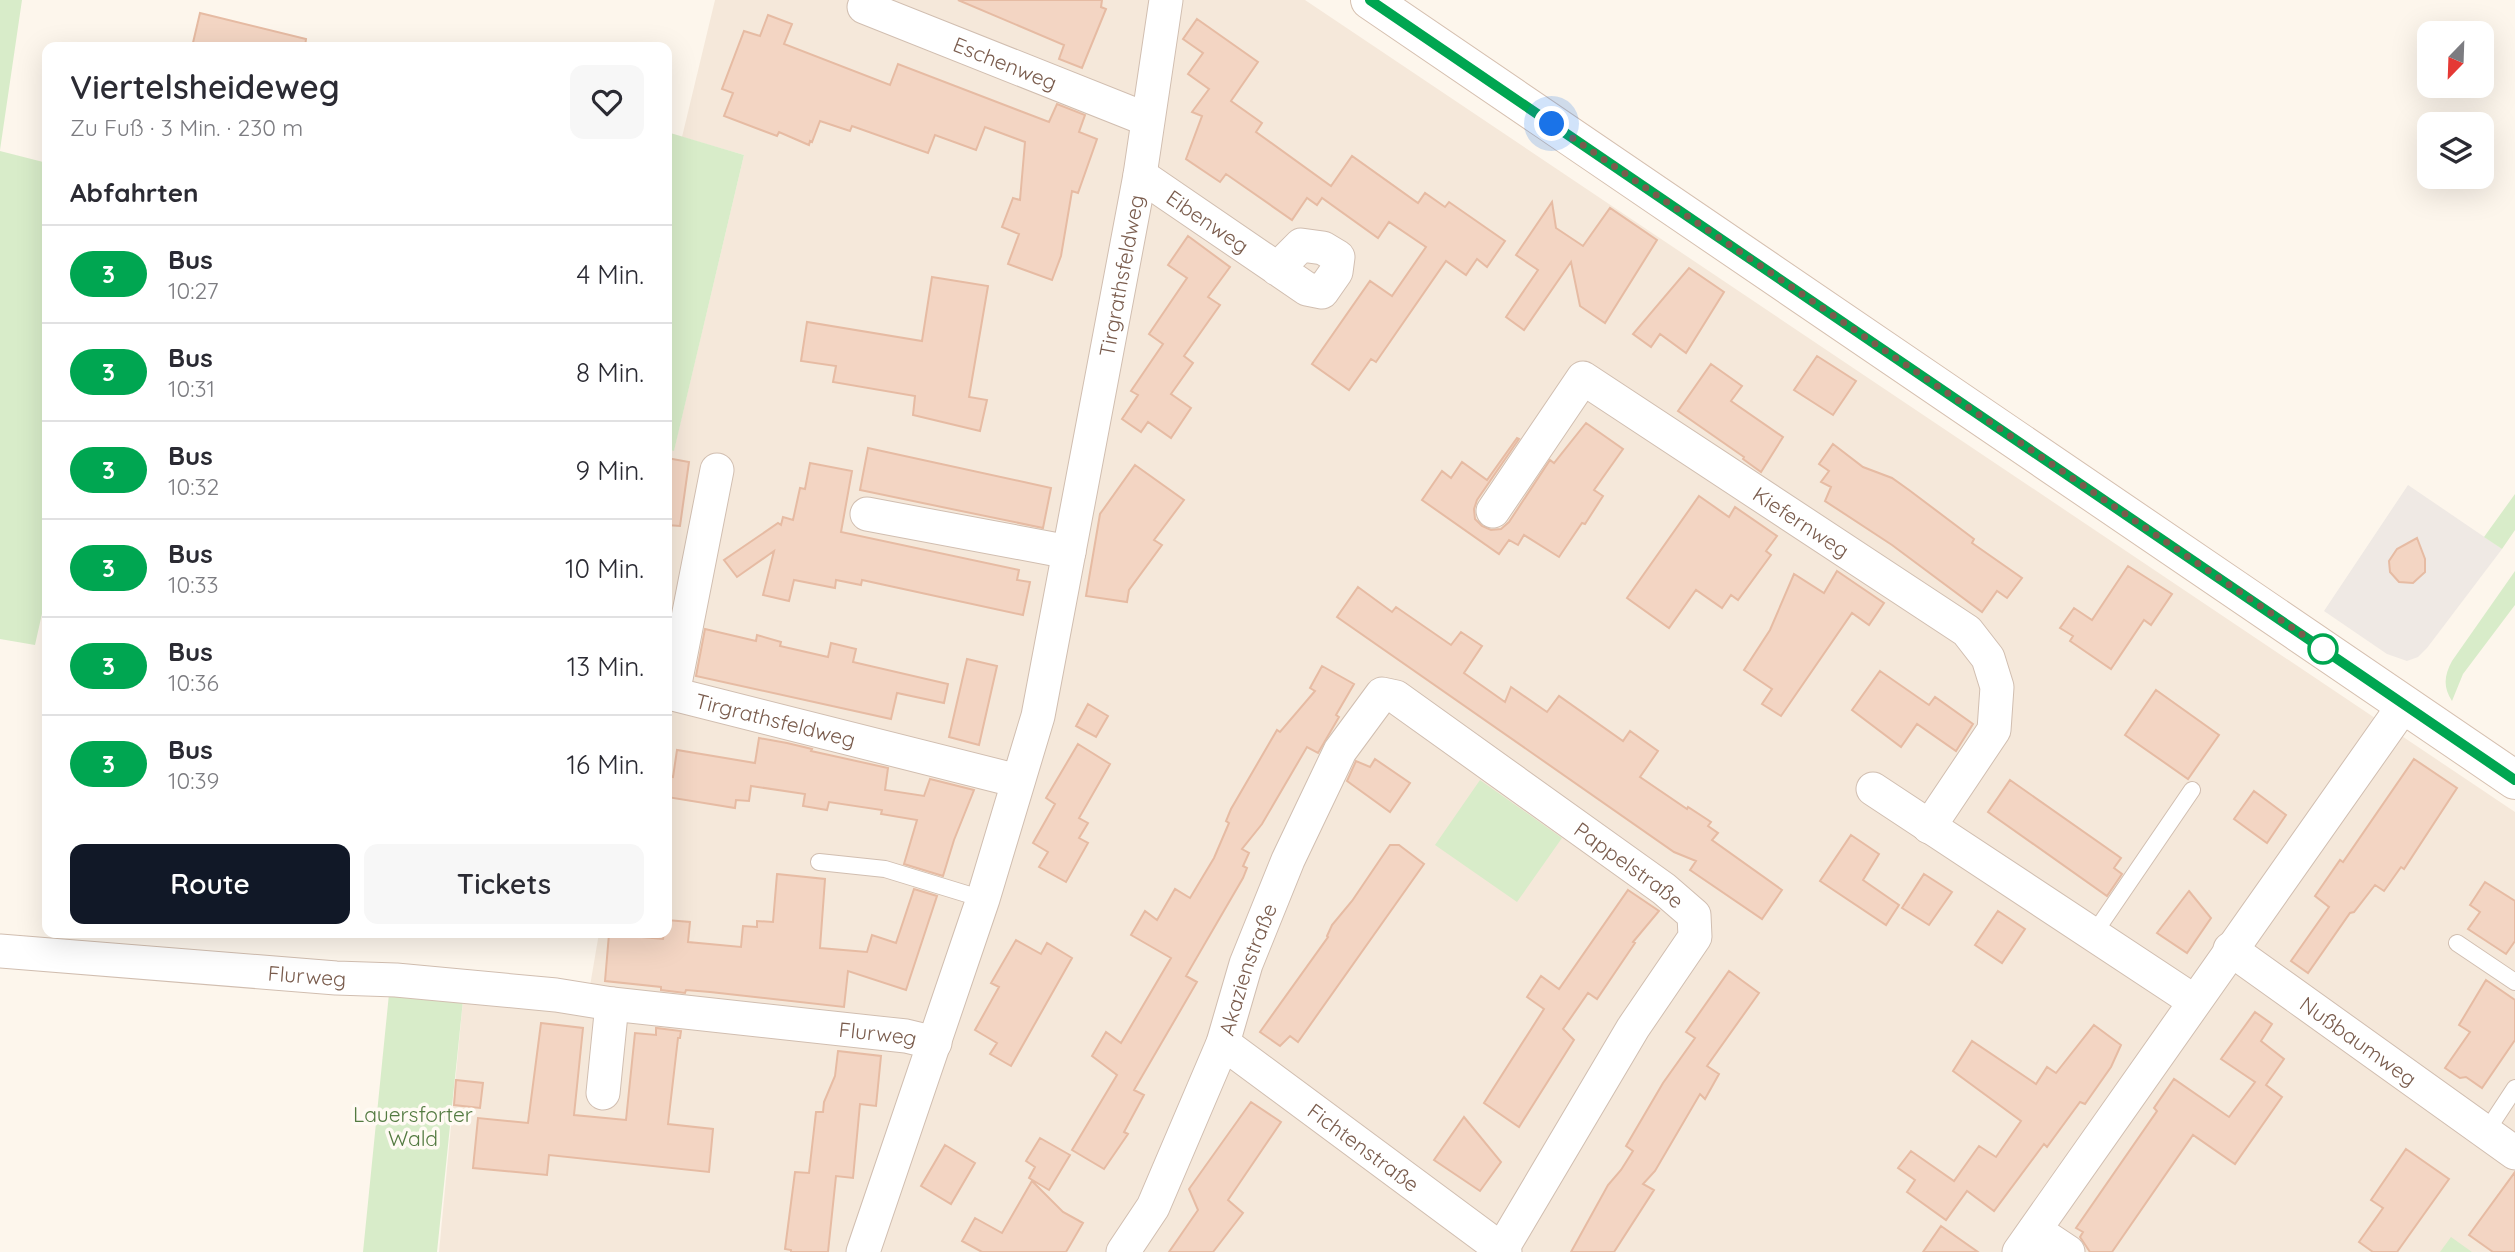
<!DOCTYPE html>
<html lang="de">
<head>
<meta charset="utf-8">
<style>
  :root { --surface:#fff; --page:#f7f7f7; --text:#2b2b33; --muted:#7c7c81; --line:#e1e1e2; --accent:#111827 }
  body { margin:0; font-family:Quicksand,sans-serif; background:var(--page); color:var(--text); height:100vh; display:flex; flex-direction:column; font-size:26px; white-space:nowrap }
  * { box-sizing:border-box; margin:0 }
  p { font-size:23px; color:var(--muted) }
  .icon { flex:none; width:38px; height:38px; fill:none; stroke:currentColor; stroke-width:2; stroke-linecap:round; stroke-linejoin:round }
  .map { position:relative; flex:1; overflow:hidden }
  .drawer { position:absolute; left:42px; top:42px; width:630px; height:896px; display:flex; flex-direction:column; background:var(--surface); border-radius:14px; box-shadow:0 7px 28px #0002 }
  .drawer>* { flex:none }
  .badge { padding:0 14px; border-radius:23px; font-size:24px; line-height:46px }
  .needle { width:46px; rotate:203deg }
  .tools { position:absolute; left:2417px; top:21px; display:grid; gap:14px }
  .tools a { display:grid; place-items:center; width:77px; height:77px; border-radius:14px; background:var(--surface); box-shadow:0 7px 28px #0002; font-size:35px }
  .you { position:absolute; width:35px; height:35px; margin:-18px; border:5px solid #fff; border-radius:50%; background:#1a73e8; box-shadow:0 0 0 10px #1a73e833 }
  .map>.badge { position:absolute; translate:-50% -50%; box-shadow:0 0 0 4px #fff }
  h2 { padding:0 28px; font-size:26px; line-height:63px }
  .round { display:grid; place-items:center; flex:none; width:74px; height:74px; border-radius:14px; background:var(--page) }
  .overview { display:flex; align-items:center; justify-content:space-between; height:119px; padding:0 28px }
  h1 { font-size:33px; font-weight:600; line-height:52px }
  .primary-button { display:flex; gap:14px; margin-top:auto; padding:14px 28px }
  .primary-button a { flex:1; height:80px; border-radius:14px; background:var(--accent); color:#fff; font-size:28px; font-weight:600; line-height:80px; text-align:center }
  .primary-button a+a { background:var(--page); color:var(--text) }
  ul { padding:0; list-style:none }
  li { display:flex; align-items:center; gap:21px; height:98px; padding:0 28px; border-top:2px solid var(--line) }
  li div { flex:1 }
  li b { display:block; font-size:26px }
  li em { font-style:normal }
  li .badge { min-width:77px; font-weight:700; text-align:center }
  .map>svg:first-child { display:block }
  .residential { fill:#f5e8da }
  .industrial { fill:#efe9e4 }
  .green { fill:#d8ecc9 }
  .building { fill:#f3d5c3; stroke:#e6bba3; stroke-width:2 }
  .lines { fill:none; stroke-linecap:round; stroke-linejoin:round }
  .lane-casing { stroke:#d1beb0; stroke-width:18 }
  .street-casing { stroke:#d1beb0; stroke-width:35 }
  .secondary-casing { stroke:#d6c0b0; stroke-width:40 }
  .lane { stroke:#fff; stroke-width:16 }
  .street { stroke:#fff; stroke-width:33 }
  .secondary { stroke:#fff; stroke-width:38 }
  .line-casing { stroke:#fff; stroke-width:16 }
  .line { stroke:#00a651; stroke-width:10 }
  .walk { stroke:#7a5c4d; stroke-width:7; stroke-dasharray:0 12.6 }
  .stop-dot { fill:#fff; stroke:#00a651; stroke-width:3.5 }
  .labels { text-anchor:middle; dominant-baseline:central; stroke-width:7; stroke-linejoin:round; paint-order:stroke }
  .street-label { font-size:21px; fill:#7a5c4d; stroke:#fffaf3 }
  .park-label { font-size:21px; fill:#537a41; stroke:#fffaf3 }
</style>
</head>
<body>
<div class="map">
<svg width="2515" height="1252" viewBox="0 0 2515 1252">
  <rect width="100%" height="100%" fill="#fdf6ec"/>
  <path class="residential" d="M715,0H1305L2515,812V1252H439L463,1000L590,986L599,933H667V751L669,738H667V449L674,450L744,155L682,137Z"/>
  <path class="industrial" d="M2408,485L2502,549L2427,648L2418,657L2407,661L2387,654L2324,611Z"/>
  <path class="green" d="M0,0H22L0,150Z
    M667,132L744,155L674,451L667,449Z
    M0,151L47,163V591L35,645L0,639Z
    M2515,494V530L2502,549L2484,537Z
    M2515,571V605L2463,674L2452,701C2443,687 2444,676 2452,661Z
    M1480,780L1562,838L1517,902L1435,845Z
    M389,994L463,1000L437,1252H363Z
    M2451,1237L2472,1252H2440Z"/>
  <path class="building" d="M958,0H1102L1101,7L1106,9L1082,68L1059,59L1064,45Z
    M200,13L306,39L305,47H192Z
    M768,15L792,24L784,44L890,85L898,64L1049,122L1057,104L1085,115L1079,132L1097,139L1078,193L1072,191L1061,256L1052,280L1008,264L1019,234L1002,227L1013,198L1020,200L1025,142L985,127L976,150L935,135L928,153L852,126L850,131L820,121L812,142L810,141L809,145L779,132L777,136L724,116L733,93L722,89L744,31L760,36Z
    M1197,19L1258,62L1231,101L1262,123L1256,132L1331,186L1352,156L1418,203L1425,193L1445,207L1449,202L1505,241L1487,267L1477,259L1466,275L1446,261L1376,362L1371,359L1349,390L1312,364L1370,281L1392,296L1426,247L1389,222L1378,238L1322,198L1317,205L1307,198L1292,220L1226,174L1220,182L1186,159L1202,116L1192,112L1209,89L1188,74L1203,53L1183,39Z
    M1552,202L1556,228L1583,246L1610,208L1657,240L1605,323L1580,306L1571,262L1524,330L1506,317L1538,270L1516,255Z
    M1188,236L1230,267L1208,297L1220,305L1184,356L1193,363L1171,394L1191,408L1171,438L1148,422L1141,432L1122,419L1138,395L1131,391L1163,344L1149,334L1187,278L1168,265Z
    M1689,268L1724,292L1686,353L1660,334L1651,347L1633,334Z
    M932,277L988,286L969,397L987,400L980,431L913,415L915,396L833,382L836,366L801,361L807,322L922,341Z
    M1817,356L1856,381L1833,415L1794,390Z
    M1711,364L1742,386L1731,401L1783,437L1761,472L1743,459L1744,457L1678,411Z
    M1586,423L1623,449L1594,490L1603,496L1585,524L1582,523L1559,557L1524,535L1518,545L1509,540L1499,554L1422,500L1442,471L1451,478L1462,462L1487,480L1517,438L1519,439L1477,500L1474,509L1475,519L1482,526L1491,530L1501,529L1509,522L1550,460L1554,463Z
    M1833,444L1863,467L1892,478L1909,490L1974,539L1972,543L2022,578L2007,598L1997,591L1982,612L1892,545L1825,501L1831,487L1821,482L1829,471L1819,464Z
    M868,448L1051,488L1043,528L860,490Z
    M667,458L689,462L680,526L667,525Z
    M810,463L852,471L841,532L1019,570L1017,580L1030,582L1023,615L862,580L861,585L836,580L835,588L794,580L789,601L763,595L774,551L737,577L724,560L778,523L781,525L783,517L793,520L800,488L805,489Z
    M1135,465L1184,500L1154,540L1162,545L1129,590L1127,602L1086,596L1100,514Z
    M1699,496L1729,517L1735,507L1777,536L1766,551L1771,555L1738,600L1731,595L1722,608L1696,590L1669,628L1627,598Z
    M2417,538L2425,559V572L2413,583L2399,582L2390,572L2389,561L2397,549Z
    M2128,566L2172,594L2151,625L2144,620L2111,669L2070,641L2073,636L2060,628L2074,608L2092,620Z
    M1837,571L1884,603L1869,625L1852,613L1781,716L1762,704L1772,689L1744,670L1770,630L1794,574L1824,593Z
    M1358,587L1392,612L1396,607L1451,645L1461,632L1482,646L1464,673L1505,702L1511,687L1547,712L1559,696L1623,741L1630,731L1658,751L1640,777L1687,809L1688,807L1711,822L1708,826L1718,833L1712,840L1782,890L1762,919L1690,870L1696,861L1674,852L1337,617Z
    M705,629L756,641L757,635L781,642L780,646L828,657L831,643L856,649L853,662L948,684L944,703L897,693L891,719L696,676Z
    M967,659L997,666L979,745L949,737Z
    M1322,666L1354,684L1336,715L1339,717L1318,753L1307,747L1262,824L1242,849L1249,853L1243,866L1247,868L1243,878L1186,976L1197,982L1134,1090L1144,1095L1124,1132L1128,1134L1104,1169L1072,1150L1117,1075L1092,1056L1106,1032L1121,1043L1171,958L1131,935L1145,911L1157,920L1175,889L1190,898L1214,858L1229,823L1226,821L1231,809L1277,730L1280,732L1315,691L1310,688Z
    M1880,671L1929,705L1935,697L1973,724L1956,751L1917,724L1901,747L1852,710Z
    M2156,690L2219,735L2188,779L2125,735Z
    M1088,704L1108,716L1096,737L1076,726Z
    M759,738L787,743L812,749L811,751L888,768L885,790L924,796L930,779L974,790L954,840L943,876L904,864L917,820L881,814L882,810L829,802L827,810L803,806L805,794L751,786L749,801L736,800L735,808L667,797V776L673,777L677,750L755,763Z
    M1078,744L1110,764L1079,818L1088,823L1079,838L1088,843L1066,882L1039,867L1048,852L1033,843L1055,804L1046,798Z
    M1375,759L1410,783L1390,812L1347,781L1356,761L1370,767Z
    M2414,759L2457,788L2404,869L2401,867L2384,891L2375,885L2354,912L2350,913L2308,973L2291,961L2329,907L2315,896L2340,860L2343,862Z
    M2010,780L2121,858L2114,868L2122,874L2107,896L1988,812Z
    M2254,791L2286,815L2267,843L2234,819Z
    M1851,835L1879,854L1863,880L1899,905L1886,925L1820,881Z
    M1390,845H1399L1424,864L1298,1042L1290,1036L1280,1046L1260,1032L1328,937L1327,936L1332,925L1352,901Z
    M777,874L825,879L820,948L867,952L872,935L896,943L914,889L937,896L906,990L848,971L844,1007L710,992L686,990L685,993L661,990V987L605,981L609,934L663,939L664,933H667V920L690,922L688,942L741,947L743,926L757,927V921L773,922Z
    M1924,874L1952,892L1929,925L1902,908Z
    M2485,882L2515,901V941L2506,954L2468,929L2480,912L2470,905Z
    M1628,890L1659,911L1633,942L1635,943L1597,999L1588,993L1563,1029L1574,1040L1519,1127L1484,1103L1544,1009L1527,997L1541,976L1559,989Z
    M2189,891L2211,918L2187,953L2157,933Z
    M1998,911L2025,929L2002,963L1975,945Z
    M1016,940L1041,954L1047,943L1072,958L1011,1066L990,1054L997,1043L975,1030L999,987L991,983Z
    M1729,971L1759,993L1707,1066L1719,1074L1705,1099L1700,1094L1655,1171L1643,1184L1654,1190L1614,1252H1571L1608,1185L1621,1170L1633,1151L1626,1146L1663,1083L1695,1038L1686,1032Z
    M2486,980L2515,1000V1040L2482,1088L2466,1077L2460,1078L2445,1068L2470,1032L2459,1025Z
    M2255,1012L2272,1024L2261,1041L2284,1059L2266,1085L2282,1097L2235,1164L2193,1135L2112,1252H2090L2080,1237L2083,1232L2076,1228L2157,1111L2154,1108L2174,1079L2229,1117L2255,1082L2221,1059Z
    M541,1023L583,1028L574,1115L626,1120L635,1033L656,1035V1028L681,1031L680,1038H678L668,1124L713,1129L709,1172L549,1155L547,1175L473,1168L478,1118L528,1123Z
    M2094,1025L2121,1045L2111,1067L2085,1104L2080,1102L2047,1147L2044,1144L1994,1211L1967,1191L1946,1220L1907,1192L1915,1180L1898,1168L1911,1151L1954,1181L1979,1146L1996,1157L2021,1121L1953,1071L1972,1041L2036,1084L2047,1067L2056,1073Z
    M838,1051L881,1056L876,1106L860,1104L853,1178L836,1176L828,1252H791V1250L785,1249L795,1172L809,1173L816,1112H823L824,1102L835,1076Z
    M456,1080L483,1083L480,1108L454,1105Z
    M1251,1102L1281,1122L1228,1200L1243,1213L1213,1252H1169L1198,1210L1189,1189Z
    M1464,1117L1501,1162L1480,1191L1434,1160Z
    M1040,1138L1070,1155L1049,1190L1029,1178L1035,1167L1026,1161Z
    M945,1145L975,1163L951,1204L921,1186Z
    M2406,1149L2449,1179L2397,1252H2373L2359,1242L2383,1208L2371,1200Z
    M2515,1172V1252H2493L2469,1235Z
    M1032,1181L1063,1212L1083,1223L1066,1252H982L962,1241L975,1218L1002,1233Z
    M1941,1226L1978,1252H1923Z"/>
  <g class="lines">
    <defs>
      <path id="lane" d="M819,862L885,869L983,899
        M2093,935L2192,790
        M2457,943L2515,982
        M2486,1132L2515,1088"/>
      <g id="street">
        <path id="s1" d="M864,7L1146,119"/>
        <path id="s2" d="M1140,175L1307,289L1322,292L1336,272L1338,257L1323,248L1301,245L1277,269"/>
        <path id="s3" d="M717,470L673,694L1018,781"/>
        <path id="s4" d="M1493,511L1583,378L1967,631L1988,658L1997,687L1994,730L1929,827"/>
        <path d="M867,514L1069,552"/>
        <path d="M1873,789L2194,1001"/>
        <path id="s5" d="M2230,949L2515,1153"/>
        <path id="s6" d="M0,951L336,978L396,980L556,995L612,1004L906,1036L935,1043"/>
        <path id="s7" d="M1223,1043L1505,1252"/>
        <path d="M603,1093L612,1004"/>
        <path d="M2035,1230L2068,1252"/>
        <path id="s8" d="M863,1252L983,899L1038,716L1140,175L1166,0"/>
        <path id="s9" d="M1123,1252L1153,1207L1223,1043L1246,964L1288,860L1340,751L1382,694L1396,697L1664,889L1694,915L1695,937L1633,1028L1502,1249"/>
        <path d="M2019,1252L2404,705"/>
      </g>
      <path id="secondary" d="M1370,0L2515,780"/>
    </defs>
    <use href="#lane" class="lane-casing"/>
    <use href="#street" class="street-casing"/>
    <use href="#secondary" class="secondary-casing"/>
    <use href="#lane" class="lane"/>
    <use href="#street" class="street"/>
    <use href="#secondary" class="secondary"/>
  </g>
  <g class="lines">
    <defs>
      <path id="line" d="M1370,0L2515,780"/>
    </defs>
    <use href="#line" class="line-casing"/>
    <use href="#line" class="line"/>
    <path class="walk" d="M1552,124L2325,650L2323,649"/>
  </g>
  <circle class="stop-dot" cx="2323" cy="649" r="14"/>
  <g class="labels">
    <g class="street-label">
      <text stroke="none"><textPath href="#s1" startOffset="152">Eschenweg</textPath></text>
      <text stroke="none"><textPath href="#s2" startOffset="82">Eibenweg</textPath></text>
      <text stroke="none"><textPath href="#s8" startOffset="1012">Tirgrathsfeldweg</textPath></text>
      <text stroke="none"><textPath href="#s4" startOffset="422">Kiefernweg</textPath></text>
      <text stroke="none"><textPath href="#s3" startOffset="334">Tirgrathsfeldweg</textPath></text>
      <text stroke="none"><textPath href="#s9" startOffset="920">Pappelstraße</textPath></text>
      <text stroke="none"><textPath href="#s9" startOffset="310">Akazienstraße</textPath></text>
      <text stroke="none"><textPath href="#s6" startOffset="308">Flurweg</textPath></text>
      <text stroke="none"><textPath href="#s6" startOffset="882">Flurweg</textPath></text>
      <text stroke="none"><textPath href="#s5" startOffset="158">Nußbaumweg</textPath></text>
      <text stroke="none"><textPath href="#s7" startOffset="175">Fichtenstraße</textPath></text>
    </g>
    <g class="park-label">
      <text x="413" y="1114">Lauersforter<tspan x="413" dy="24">Wald</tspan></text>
    </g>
  </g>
</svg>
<div class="tools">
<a><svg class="needle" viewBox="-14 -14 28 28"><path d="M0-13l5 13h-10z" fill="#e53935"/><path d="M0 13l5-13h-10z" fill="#7c7c81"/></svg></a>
<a><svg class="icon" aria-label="layers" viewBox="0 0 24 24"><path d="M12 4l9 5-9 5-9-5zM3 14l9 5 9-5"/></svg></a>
</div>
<div class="you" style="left:1552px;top:124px"></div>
<section class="drawer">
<div class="overview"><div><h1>Viertelsheideweg</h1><p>Zu Fuß · 3 Min. · 230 m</p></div><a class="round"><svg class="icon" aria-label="heart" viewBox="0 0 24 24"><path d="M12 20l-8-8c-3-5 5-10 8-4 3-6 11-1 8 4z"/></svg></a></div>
<h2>Abfahrten</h2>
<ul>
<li><span class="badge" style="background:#00a651;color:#fff">3</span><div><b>Bus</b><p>10:27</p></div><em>4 Min.</em></li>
<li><span class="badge" style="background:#00a651;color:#fff">3</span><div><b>Bus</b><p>10:31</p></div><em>8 Min.</em></li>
<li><span class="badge" style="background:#00a651;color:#fff">3</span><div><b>Bus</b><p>10:32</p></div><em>9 Min.</em></li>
<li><span class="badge" style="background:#00a651;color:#fff">3</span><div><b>Bus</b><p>10:33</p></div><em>10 Min.</em></li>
<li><span class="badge" style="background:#00a651;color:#fff">3</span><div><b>Bus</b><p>10:36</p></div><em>13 Min.</em></li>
<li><span class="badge" style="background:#00a651;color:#fff">3</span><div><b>Bus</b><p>10:39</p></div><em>16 Min.</em></li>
</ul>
<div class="primary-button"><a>Route</a><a>Tickets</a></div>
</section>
</div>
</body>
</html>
